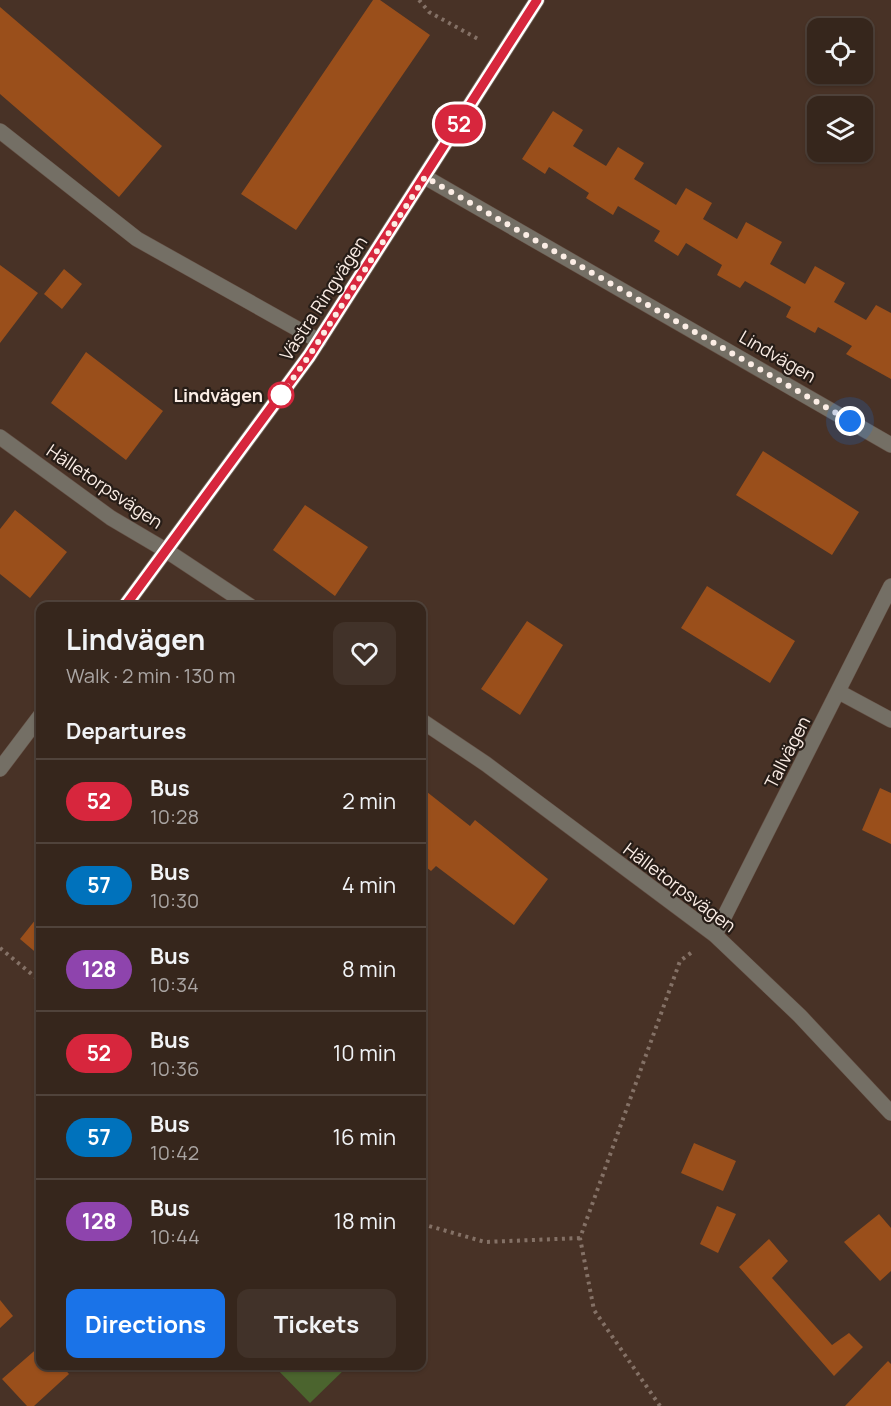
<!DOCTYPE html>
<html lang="en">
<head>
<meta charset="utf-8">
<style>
  :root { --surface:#36261c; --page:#413229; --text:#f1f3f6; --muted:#aaa5a3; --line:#50433b; --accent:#1a73e8 }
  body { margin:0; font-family:Manrope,sans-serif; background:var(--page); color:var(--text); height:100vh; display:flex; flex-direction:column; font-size:22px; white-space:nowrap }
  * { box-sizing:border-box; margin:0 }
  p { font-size:20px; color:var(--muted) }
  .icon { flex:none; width:33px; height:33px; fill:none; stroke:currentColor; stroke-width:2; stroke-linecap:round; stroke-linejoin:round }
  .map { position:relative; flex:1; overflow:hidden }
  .sheet { position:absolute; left:36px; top:602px; width:390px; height:768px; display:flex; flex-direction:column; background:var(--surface); border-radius:12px; box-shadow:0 2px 4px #0004,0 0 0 2px var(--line) }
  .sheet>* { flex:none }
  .badge { padding:0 12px; border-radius:20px; font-size:21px; line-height:39px }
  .controls { position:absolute; left:807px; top:18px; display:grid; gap:12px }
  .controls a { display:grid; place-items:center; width:66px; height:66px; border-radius:12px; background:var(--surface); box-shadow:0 2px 4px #0004,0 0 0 2px var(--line); font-size:30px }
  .you { position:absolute; width:30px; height:30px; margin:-15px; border:4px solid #fff; border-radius:50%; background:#1a73e8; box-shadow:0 0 0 9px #1a73e833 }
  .map>.badge { position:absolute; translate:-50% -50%; box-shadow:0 0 0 3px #fff }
  h2 { padding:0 30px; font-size:22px; line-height:54px }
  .round { display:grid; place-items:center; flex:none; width:63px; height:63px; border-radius:12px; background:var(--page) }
  .summary { display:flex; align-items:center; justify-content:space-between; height:102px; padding:0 30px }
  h1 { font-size:28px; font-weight:700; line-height:45px }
  .primary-button { display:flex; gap:12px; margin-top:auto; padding:12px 30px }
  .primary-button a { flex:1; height:69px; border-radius:12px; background:var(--accent); color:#fff; font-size:24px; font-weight:700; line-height:69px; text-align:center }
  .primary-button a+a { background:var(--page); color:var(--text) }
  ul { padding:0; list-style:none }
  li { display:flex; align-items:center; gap:18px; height:84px; padding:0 30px; border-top:2px solid var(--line) }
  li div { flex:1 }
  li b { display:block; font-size:22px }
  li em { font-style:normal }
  li .badge { min-width:66px; font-weight:700; text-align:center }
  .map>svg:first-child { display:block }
  .green { fill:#4b642e }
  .building { fill:#9a4f1b }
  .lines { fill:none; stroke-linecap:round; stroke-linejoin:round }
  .lane-casing { stroke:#655045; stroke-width:16 }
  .street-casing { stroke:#655045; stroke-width:16 }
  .path { stroke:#847166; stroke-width:4; stroke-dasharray:3 4.5; stroke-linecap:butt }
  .lane { stroke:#746f65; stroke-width:15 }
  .street { stroke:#746f65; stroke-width:15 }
  .line-casing { stroke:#fff; stroke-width:14 }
  .line { stroke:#d7263d; stroke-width:9 }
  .walk { stroke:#fbede5; stroke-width:6; stroke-dasharray:0 10.8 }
  .stop-dot { fill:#fff; stroke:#d7263d; stroke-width:3 }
  .labels { text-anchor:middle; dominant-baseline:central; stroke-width:4.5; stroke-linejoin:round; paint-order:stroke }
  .street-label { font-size:18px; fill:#fbede5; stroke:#271d17 }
  .stop-label { font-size:18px; font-weight:bold; fill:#fbede5; stroke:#271d17; text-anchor:end }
</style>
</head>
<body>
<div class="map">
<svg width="891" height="1406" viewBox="0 0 891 1406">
  <rect width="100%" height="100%" fill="#483226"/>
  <path class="green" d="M273,1365H349L310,1403Z"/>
  <path class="building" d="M373,0H380L430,35L296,230L241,194Z
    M0,7L162,146L119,197L0,94Z
    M553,111L583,130L573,146L606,166L618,147L644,163L634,179L676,205L686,188L712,203L703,219L737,239L746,222L782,242L770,264L805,284L815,266L845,283L834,302L866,320L876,305L891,313V379L846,354L852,346L818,327L815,333L786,317L791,307L745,281L740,288L717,275L722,265L686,243L678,256L654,241L660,231L618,206L613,215L586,198L589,193L549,167L545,174L522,159Z
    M0,265L38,293L0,343Z
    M64,269L82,284L62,309L44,294Z
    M86,352L163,411L126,460L51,403Z
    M763,451L859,512L832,555L736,495Z
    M305,505L368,547L335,596L273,550Z
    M15,510L67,552L30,598L0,574V529Z
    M707,586L795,641L770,683L681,628Z
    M527,621L563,645L520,715L481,689Z
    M422,788L470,826L475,820L548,879L514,925L436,866L431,871L422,864Z
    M880,788L891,793V844L862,830Z
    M40,914V956L20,939Z
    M694,1143L736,1161L723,1191L681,1173Z
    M717,1206L736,1214L718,1253L700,1244Z
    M879,1214L891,1228V1271L880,1281L844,1242Z
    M769,1239L788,1261L772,1278L832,1345L849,1333L863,1347L834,1376L739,1267Z
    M0,1300L13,1316L0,1328Z
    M40,1346V1365H61L69,1374L34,1406H27L2,1379Z
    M888,1361L891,1364V1406H845Z"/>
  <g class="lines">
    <defs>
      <path id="lane" d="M0,131L137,239L319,341"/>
      <path id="street" d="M425,177L891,445
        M0,437L111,518L167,551L250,606
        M125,606L309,356L537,0
        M839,692L891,720
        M422,721L486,764L715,935L800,1016L891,1113
        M0,769L40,716
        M715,935L891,586"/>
    </defs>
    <use href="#lane" class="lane-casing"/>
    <use href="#street" class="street-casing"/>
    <path class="path" d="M419,0L429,12L480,40
      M0,948L40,981
      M422,1224L485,1242L580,1238
      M660,1406L594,1310L580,1238L680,961L692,952"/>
    <use href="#lane" class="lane"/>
    <use href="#street" class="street"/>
  </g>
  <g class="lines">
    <defs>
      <path id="line" d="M125,606L309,356L537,0"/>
    </defs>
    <use href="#line" class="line-casing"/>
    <use href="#line" class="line"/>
    <path class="walk" d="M281,395L309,356L425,177L850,421"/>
  </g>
  <circle class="stop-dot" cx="281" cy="395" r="12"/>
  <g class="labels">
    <g class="street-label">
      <text transform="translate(323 298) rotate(-57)">Västra Ringvägen</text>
      <text transform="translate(778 356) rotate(30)">Lindvägen</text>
      <text transform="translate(105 486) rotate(34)">Hälletorpsvägen</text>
      <text transform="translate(787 752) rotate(-63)">Tallvägen</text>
      <text transform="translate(680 887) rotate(37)">Hälletorpsvägen</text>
    </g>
    <g class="stop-label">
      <text x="263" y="395">Lindvägen</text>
    </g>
  </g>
</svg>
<div class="controls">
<a><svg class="icon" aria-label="locate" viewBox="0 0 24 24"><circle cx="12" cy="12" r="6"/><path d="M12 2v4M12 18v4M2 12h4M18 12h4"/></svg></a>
<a><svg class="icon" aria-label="layers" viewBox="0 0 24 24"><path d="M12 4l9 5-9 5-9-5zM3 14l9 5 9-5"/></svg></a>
</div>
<div class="you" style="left:850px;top:421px"></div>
<b class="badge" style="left:459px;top:124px;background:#d7263d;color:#fff">52</b>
<section class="sheet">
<div class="summary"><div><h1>Lindvägen</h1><p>Walk · 2 min · 130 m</p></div><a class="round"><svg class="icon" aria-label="heart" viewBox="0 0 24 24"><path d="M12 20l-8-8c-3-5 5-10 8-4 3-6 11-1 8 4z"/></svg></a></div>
<h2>Departures</h2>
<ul>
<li><span class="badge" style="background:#d7263d;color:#fff">52</span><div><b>Bus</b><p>10:28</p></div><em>2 min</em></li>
<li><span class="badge" style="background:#0072bc;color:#fff">57</span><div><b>Bus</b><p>10:30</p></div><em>4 min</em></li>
<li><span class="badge" style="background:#8e44ad;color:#fff">128</span><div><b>Bus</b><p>10:34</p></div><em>8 min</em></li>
<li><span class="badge" style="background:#d7263d;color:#fff">52</span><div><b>Bus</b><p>10:36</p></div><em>10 min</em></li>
<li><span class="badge" style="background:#0072bc;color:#fff">57</span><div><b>Bus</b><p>10:42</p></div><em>16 min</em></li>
<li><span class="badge" style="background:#8e44ad;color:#fff">128</span><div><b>Bus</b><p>10:44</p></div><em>18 min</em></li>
</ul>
<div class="primary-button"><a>Directions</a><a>Tickets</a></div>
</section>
</div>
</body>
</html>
